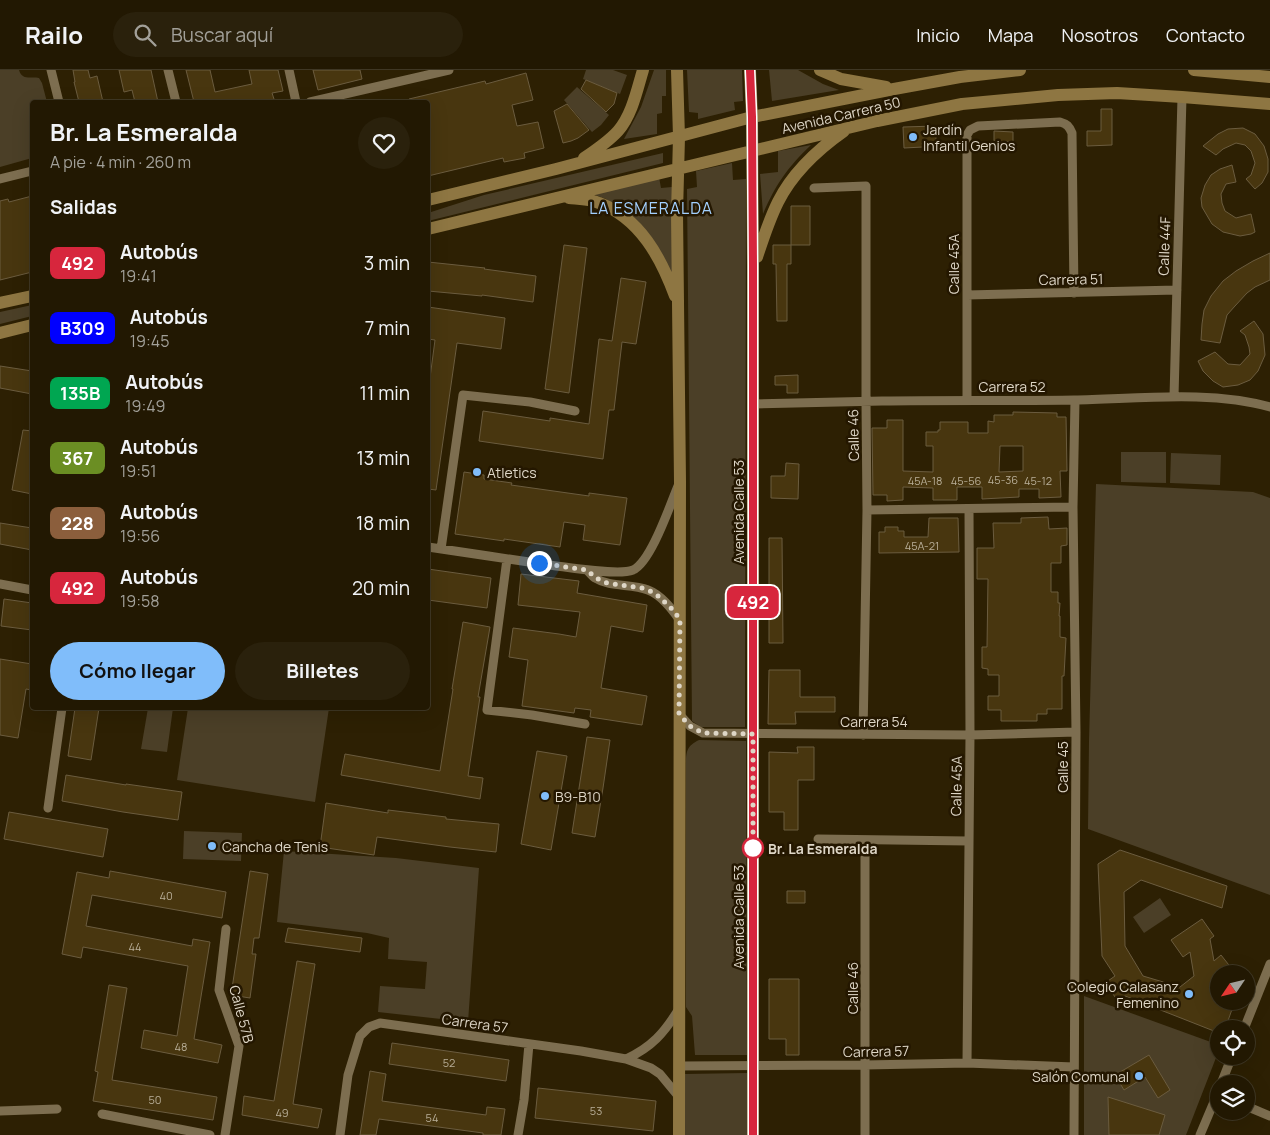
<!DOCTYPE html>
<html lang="es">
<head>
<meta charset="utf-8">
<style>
  :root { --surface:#221802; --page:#2a210c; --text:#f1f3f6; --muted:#a2a099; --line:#3f3724; --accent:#80bdfa }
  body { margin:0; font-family:Manrope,sans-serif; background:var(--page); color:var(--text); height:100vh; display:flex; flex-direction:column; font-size:19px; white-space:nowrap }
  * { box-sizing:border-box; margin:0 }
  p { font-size:16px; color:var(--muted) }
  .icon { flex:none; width:28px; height:28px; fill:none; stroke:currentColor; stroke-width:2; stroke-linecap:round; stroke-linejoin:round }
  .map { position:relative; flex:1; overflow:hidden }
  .sheet { position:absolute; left:30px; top:30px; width:400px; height:610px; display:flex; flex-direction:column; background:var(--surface); border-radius:5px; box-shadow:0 5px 20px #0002,0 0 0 1px var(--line) }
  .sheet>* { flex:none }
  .badge { padding:0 10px; border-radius:8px; font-size:18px; line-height:32px }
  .needle { width:32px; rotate:235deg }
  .tools { position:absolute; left:1210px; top:895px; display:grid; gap:10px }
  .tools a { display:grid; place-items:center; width:45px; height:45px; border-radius:50%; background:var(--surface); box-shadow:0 5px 20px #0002,0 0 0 1px var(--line); font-size:25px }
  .you { position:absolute; width:25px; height:25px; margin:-12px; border:4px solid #fff; border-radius:50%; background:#1a73e8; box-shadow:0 0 0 8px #1a73e833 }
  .map>.badge { position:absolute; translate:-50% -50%; box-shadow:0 0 0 2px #fff }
  h2 { padding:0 20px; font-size:19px; line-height:45px }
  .round { display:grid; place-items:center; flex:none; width:52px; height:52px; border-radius:26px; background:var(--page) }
  .overview { display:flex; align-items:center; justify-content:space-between; height:85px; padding:0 20px }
  h1 { font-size:24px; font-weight:700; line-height:38px }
  .cta { display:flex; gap:10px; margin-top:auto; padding:10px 20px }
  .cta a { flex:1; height:58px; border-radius:30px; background:var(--accent); color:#111; font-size:20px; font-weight:700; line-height:58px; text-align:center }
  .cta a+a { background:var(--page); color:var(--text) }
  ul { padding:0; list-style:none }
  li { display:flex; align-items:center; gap:15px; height:65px; padding:0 20px }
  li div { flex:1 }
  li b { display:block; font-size:19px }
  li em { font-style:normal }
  li .badge { min-width:55px; font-weight:700; text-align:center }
  header { display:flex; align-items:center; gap:30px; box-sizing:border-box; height:70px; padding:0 25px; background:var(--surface); border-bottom:1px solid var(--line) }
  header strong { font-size:24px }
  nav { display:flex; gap:28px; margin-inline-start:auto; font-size:18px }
  .search { width:350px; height:45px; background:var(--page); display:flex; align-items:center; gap:12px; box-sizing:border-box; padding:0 18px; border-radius:28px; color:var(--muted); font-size:19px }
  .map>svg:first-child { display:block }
  .green { fill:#4b3f27 }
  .building { fill:#48360f; stroke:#6b5c3f; fill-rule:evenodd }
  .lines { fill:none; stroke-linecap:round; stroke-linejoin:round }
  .street { stroke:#7d6e50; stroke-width:9 }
  .secondary { stroke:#8e7642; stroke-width:12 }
  .line-casing { stroke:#fff; stroke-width:11 }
  .line { stroke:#d7263d; stroke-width:8 }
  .walk { stroke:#ded6c6; stroke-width:5; stroke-dasharray:0 9 }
  .poi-dot { fill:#80bdfa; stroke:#241700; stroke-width:2 }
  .stop-dot { fill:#fff; stroke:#d7263d; stroke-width:2.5 }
  .labels { text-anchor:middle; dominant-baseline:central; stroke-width:5; stroke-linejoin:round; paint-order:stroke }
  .number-label { font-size:11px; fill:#b8ae98 }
  .street-label { font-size:14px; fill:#ded6c6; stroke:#241700 }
  .poi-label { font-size:14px; fill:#ded6c6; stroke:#241700; text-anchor:start }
  .stop-label { font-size:14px; font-weight:bold; fill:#ded6c6; stroke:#241700; text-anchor:start }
  .quarter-label { font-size:16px; letter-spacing:1px; fill:#a3d0fe; stroke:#241700 }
</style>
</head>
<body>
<header>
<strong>Railo</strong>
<div class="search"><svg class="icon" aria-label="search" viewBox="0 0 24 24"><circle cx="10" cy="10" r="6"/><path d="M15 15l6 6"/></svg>Buscar aquí</div>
<nav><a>Inicio</a><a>Mapa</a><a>Nosotros</a><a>Contacto</a></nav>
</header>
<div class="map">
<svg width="1270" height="1065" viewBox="0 0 1270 1065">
  <rect width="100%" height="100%" fill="#2d2003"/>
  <path class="green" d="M0,0H19C22,11 31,6 39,8L42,13L47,32H32V88L0,97Z
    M586,0H613L627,5L620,24L583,9Z
    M654,0H666V26H662V43L657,44V64L624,69L641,37Z
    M687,0H742L743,31L734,32L735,40L698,49V43L689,42Z
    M769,0H798L823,14L839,20L772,31Z
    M577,17L609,45L601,55L592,62L564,30Z
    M811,75C787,98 776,114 763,144L760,104L778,102V81Z
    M663,83V93L428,151V143L484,125Z
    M732,93L733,110L746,109L745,657H701L692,651L687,119L697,117L696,101Z
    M659,107L661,118L672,117L674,209L626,143L606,129L590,123Z
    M32,235V246L0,254V242Z
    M1121,382H1166V413L1121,412Z
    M1171,383L1221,385L1220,415L1170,413Z
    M1096,414L1253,422L1270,428V825L1088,759L1089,671Z
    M148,638H173L167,682L141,679Z
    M188,638H329L315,732L177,710Z
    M699,670L746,671L747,985H695L692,946L686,937V694C686,681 687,676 699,670Z
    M184,761L242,763L241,791L183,789Z
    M284,781L396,788L479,798L468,952L378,942L380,916L425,919L427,892L388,889L389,868L367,863L277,852Z
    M1160,828L1171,845L1144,863L1133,847Z
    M1084,926L1219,975V980L1186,1065H1084Z
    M747,1003V1065H685V1004Z"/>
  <path class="building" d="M73,0H88L90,8L97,6L103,32H79L74,12H75Z
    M119,0H151L158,32H135L132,20L124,22Z
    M186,0H210L215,22L252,14L249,0H278L283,21L272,23L275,32H194Z
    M313,0H360L362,9L318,20Z
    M526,3L533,30L512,35L517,56L538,52L544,78L524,83L525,88L504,92L503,88L428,106V32H410L409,29L485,11L486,14Z
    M586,10L617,23L614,34L606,42L581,19Z
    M567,34L589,60L578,68L571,71L563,73L554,41Z
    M1101,39H1112V75L1087,76V61H1101Z
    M936,56V73H922L923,77L904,78L903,57Z
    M1243,58L1255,64L1264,76L1268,89V102L1262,113L1255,119L1246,109L1251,105L1255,93L1251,81L1245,75L1236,73L1223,79L1216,85L1203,76L1218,64L1228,59Z
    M994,61L1013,62V72L994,71Z
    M1232,95L1236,112L1226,114L1221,124L1222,133L1225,141L1236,148L1251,144L1255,162L1251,164L1240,166L1223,162L1212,154L1202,137L1201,128L1205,115L1211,105L1220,99Z
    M32,126V202L0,210V131L8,129L9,132Z
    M791,136H810V175H791V194H787V251H777L776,194H773V175H791Z
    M564,175L587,178L569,323L545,319Z
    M1270,183V210L1255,217L1247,223L1235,236L1227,245L1220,273L1201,270L1202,254L1204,240L1211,226L1223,211L1236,201L1253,191Z
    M428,192L485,198L484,199L536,206L533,232L482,225V226L428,221Z
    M621,208L646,212L636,274L622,272L614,340H609L603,389L479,371L483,341L550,351V348L589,354L599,269L612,271Z
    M428,237L505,248L501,279L457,273L436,420L428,419V323L435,270L428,269Z
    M1254,251L1263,264L1265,285L1258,301L1250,310L1238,315L1223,317L1213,311L1203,301L1198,291L1215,282L1228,294L1240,295L1250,284L1249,277L1245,265L1240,261Z
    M0,296L32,301V324L0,318Z
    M798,305V323H787V315H775V306Z
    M1013,342L1057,343V347H1066L1067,401H1060L1061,427L1039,428V419H1019V427L982,429V417H957V430H933V418L903,417V430L887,431V425H873L872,358H887V350H903V401L933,402V376H926V362H938V360H940V352H968V363H988V351L994,352V345H1013ZM1000,376H1023V401L999,402Z
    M23,360L32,361V424L12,420Z
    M786,393L799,394L798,429L771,428V406H785Z
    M464,402L484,405V409L512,413L511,415L589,426V423L627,428L620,475L583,470L585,455L564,452L560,477L504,469V471L455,464Z
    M1048,447L1049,459L1067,458V475L1061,476V493H1051V522H1058V533H1060L1059,546H1060V567L1066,568L1064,606H1062V639H1047V644H1037V651H1001V640H988V626H999V605H988V599L982,598V577H987L988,509H977V478H994L993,453H1021V448Z
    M929,448H958L959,482L879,483V462H885V457H898V461H904V467H928Z
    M0,453L32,458V480L0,474Z
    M769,468H782L783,573H769Z
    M428,499L491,508L487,538L428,530Z
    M521,504L579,511L577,523L647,535L643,562L611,556L601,618L647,626L642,655L590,647L591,640L575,638L574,643L522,636L528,590L509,587L513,558L559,564L576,567L580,542L518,535Z
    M4,529L32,533V560L1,556Z
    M463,552L490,557L478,627H480L468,706L483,708L480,729L341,705L345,684L440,701L453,619H452Z
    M0,589L32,594V620L26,619L18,668L0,665Z
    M769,600H800V627H835V642H795L796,654H768Z
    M75,638H99L91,690L68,686Z
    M587,667L610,670L603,718L595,767L572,763Z
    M797,677H814V710H798V760H784V742H769V682L798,683Z
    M537,681L567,686L551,780L521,774Z
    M66,705L126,715V714L182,722L178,750L123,742L62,731Z
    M326,733L388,743V740L446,747V749L499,754L496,782L450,777L377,767L374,785L320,777Z
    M9,742L108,759L103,787L4,769Z
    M1120,780L1227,816L1222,838L1141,810L1124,822L1125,876L1143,906L1180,917L1194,906L1190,882L1183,887L1171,870L1202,849L1209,859L1214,866L1210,869L1214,891L1221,885L1236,904H1219V931H1235L1225,959H1219V963L1125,926L1118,931L1105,913L1115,906L1102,886L1098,794Z
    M110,801L226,822L222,848L92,825L86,856L192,876L193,869L210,872L194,969L222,975L218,993L141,978L144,960L177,966L188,896L83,877L81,888L62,884L77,802L109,808Z
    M250,801L268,804L259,868H254L252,884H256L250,928L231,925Z
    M787,821H805V833H787Z
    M288,858L362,868L360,882L285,872Z
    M297,891L315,894L293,1034L322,1039L318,1058L242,1045L244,1026L274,1031Z
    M769,909H799V985H786V969H769Z
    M109,915L127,918L112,1010L217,1027L213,1050L93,1031L98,1002L95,1001Z
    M392,973L509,990L506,1011L389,994Z
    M1149,985L1170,1020L1158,1028L1145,1007L1124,1020L1115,1005Z
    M370,1001L386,1004L382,1031L486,1045L487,1037L505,1039L501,1065H483V1063L379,1049L376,1065H360Z
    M538,1018L656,1031L653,1061L535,1048Z
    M1108,1027L1165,1045L1159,1065H1109Z"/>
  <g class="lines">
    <path class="street" d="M51,0L59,32
      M168,0L176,32
      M289,0L296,32
      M310,32L449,0
      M0,109L32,101
      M814,118L866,116V331L867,440L863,665
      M967,225L1177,220
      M1174,327L1182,27
      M967,330V65L970,60L978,56L1060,52C1067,54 1069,56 1072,63L1074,223
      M753,334C796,333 839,332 882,331C946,330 1010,331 1074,330C1137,329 1210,320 1270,337
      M867,440L1073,437
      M428,477C468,483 509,489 549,495C567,497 618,506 633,500C651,492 670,435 678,416
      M441,479L463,325L530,332L575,341
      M507,489L487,640L532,645L585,654
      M587,500C589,502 592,506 595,508C611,518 631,513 648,520C661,525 671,538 679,549
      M0,514L32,520
      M679,644L690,656L703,663L970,665L1076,662
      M48,738L62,638
      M818,769L968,771
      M1244,959L1270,894
      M626,989C652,977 664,963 679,939
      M967,993L970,665L969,439
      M679,996L865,995L967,993L1074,997
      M1221,1014L1232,986
      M1246,1036L1270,1046
      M0,1041L57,1039
      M102,1044L210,1065
      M225,1065L239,976L219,920L226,859
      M340,1065L348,1005L360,966L369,957L380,953L581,981L626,989L651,998L660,1004L679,1027
      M518,1065L524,1030L529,974
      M865,1065V770
      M1074,1065L1076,662L1073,437L1075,330
      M1200,1065L1219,1020"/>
    <path class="secondary" d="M677,0L679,67L677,143L680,411L679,1065
      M750,0L752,47L753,197V1065
      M820,0L841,9L886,17
      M1194,0L1270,7
      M584,88C596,80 608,72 618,61C632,45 637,20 643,0
      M569,128C579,129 590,129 599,133C640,148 661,188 675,226
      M428,130L556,99L752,47L894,19L960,7L1020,0
      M428,159L877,51L962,34L1058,25L1117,23L1182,27L1270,34
      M757,187C763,169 769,150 778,132C793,102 817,80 844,61
      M0,233L32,226
      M0,263L32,255"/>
  </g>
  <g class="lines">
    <defs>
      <path id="line" d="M750,0L752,47L753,196V1065"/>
    </defs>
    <use href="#line" class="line-casing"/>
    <use href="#line" class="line"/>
    <path class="walk" d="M539,493L587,500L596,508L607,513L642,518L650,521L657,525L671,538L680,549L679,644L690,656L703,663L753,664V778"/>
  </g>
  <g class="poi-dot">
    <circle cx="913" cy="67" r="5"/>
    <circle cx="477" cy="402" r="5"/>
    <circle cx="545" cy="726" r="5"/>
    <circle cx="212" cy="776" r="5"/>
    <circle cx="1189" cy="924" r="5"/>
    <circle cx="1139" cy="1006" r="5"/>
  </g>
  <circle class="stop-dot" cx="753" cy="778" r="10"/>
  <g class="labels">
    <g class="number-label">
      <text x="1003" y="409">45-36</text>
      <text x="925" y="410">45A-18</text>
      <text x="966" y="410">45-56</text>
      <text x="1038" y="410">45-12</text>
      <text x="922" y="475">45A-21</text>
      <text x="166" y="825">40</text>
      <text x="135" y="876">44</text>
      <text x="181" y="976">48</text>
      <text x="449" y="992">52</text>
      <text x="155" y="1029">50</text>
      <text x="596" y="1040">53</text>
      <text x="282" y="1042">49</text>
      <text x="432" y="1047">54</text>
    </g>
    <g class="street-label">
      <text transform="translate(841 45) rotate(-13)">Avenida Carrera 50</text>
      <text transform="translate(1164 176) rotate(-88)">Calle 44F</text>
      <text transform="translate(953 194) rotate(-90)">Calle 45A</text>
      <text transform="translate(1071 209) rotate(-1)">Carrera 51</text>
      <text x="1012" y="316">Carrera 52</text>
      <text transform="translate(853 365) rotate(-91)">Calle 46</text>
      <text transform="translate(738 442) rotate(-90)">Avenida Calle 53</text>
      <text x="874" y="651">Carrera 54</text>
      <text transform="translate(1062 697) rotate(-90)">Calle 45</text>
      <text transform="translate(956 716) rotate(-89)">Calle 45A</text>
      <text transform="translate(738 847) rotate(-90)">Avenida Calle 53</text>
      <text transform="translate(852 918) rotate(-90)">Calle 46</text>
      <text transform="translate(242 944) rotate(75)">Calle 57B</text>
      <text transform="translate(475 953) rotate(8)">Carrera 57</text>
      <text transform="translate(876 981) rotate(-1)">Carrera 57</text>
    </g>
    <g class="poi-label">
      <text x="923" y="59">Jardín<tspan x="923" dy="16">Infantil Genios</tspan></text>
      <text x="487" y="402">Atletics</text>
      <text x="555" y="726">B9-B10</text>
      <text x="222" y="776">Cancha de Tenis</text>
      <text x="1179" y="916" text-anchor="end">Colegio Calasanz<tspan x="1179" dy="16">Femenino</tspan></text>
      <text x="1129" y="1006" text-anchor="end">Salón Comunal</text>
    </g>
    <g class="stop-label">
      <text x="768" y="778">Br. La Esmeralda</text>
    </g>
    <g class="quarter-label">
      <text x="651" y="138">LA ESMERALDA</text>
    </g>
  </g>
</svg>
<div class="tools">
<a><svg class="needle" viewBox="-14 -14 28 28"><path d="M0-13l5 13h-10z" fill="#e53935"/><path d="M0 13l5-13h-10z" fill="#a2a099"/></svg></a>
<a><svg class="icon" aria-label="locate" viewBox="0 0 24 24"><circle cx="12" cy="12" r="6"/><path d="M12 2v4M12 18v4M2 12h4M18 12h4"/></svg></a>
<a><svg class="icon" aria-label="layers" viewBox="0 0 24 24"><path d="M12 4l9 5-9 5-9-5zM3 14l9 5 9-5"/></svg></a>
</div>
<div class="you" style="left:539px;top:493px"></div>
<b class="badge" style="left:753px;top:532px;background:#d7263d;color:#fff">492</b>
<section class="sheet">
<div class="overview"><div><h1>Br. La Esmeralda</h1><p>A pie · 4 min · 260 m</p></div><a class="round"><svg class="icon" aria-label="heart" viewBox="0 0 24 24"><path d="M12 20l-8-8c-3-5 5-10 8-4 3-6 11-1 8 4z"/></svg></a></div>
<h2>Salidas</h2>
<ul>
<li><span class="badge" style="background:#d7263d;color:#fff">492</span><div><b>Autobús</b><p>19:41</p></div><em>3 min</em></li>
<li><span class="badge" style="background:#00f;color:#fff">B309</span><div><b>Autobús</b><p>19:45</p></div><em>7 min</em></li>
<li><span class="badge" style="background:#00a651;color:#fff">135B</span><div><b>Autobús</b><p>19:49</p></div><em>11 min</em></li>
<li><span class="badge" style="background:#6b8e23;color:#fff">367</span><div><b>Autobús</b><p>19:51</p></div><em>13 min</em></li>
<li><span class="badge" style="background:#8b5e3c;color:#fff">228</span><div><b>Autobús</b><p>19:56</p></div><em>18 min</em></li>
<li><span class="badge" style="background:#d7263d;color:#fff">492</span><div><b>Autobús</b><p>19:58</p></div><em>20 min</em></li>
</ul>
<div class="cta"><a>Cómo llegar</a><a>Billetes</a></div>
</section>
</div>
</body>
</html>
